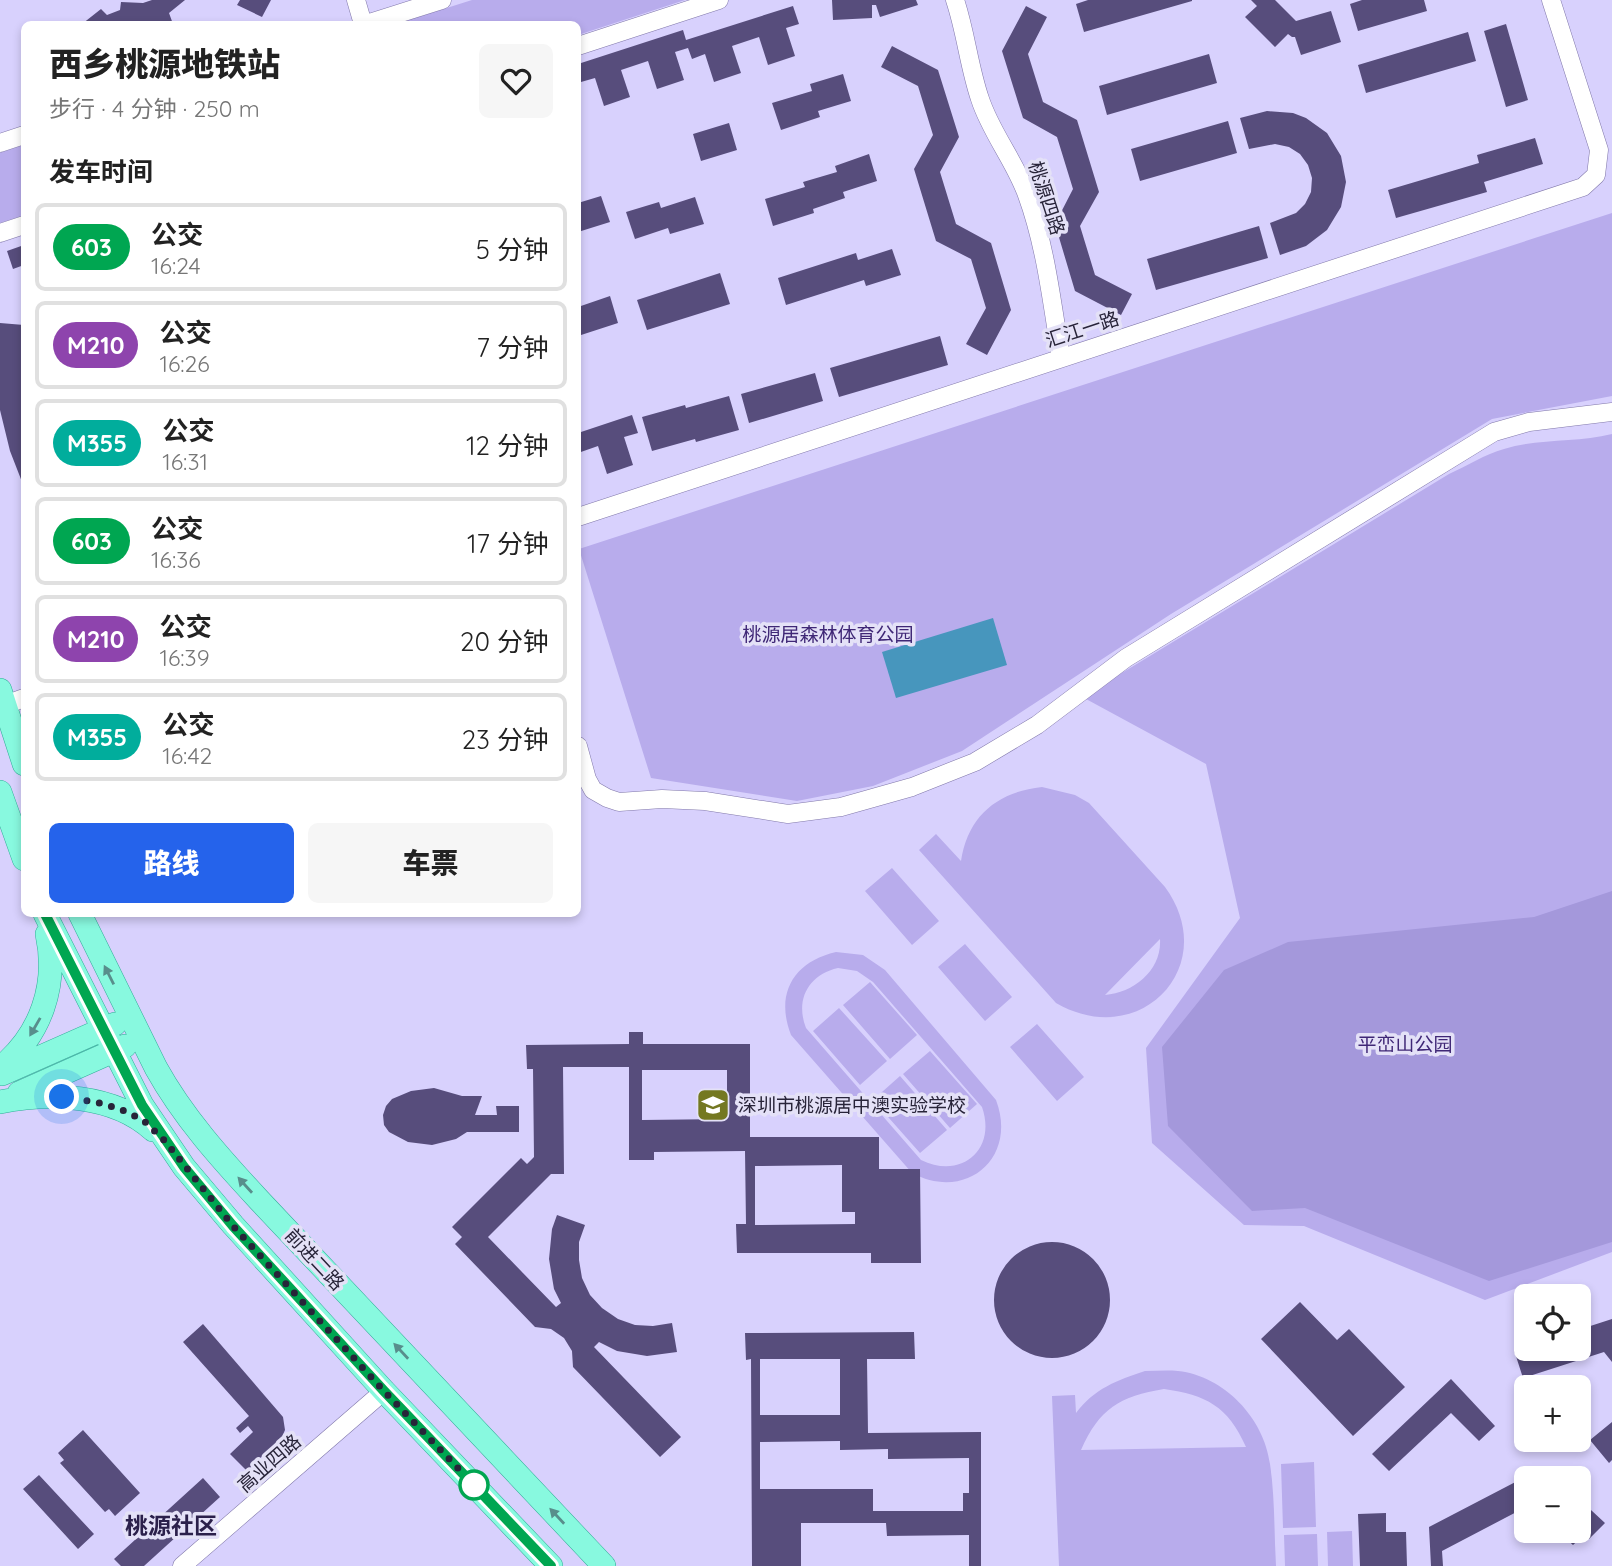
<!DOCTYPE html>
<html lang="zh">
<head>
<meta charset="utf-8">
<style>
  :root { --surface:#fff; --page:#f6f6f6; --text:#222; --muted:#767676; --line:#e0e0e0; --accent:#2563eb }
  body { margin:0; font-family:Quicksand,"Noto Sans SC",sans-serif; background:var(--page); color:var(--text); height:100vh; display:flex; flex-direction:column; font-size:26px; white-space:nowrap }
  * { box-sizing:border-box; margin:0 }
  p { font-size:23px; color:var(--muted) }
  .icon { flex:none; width:38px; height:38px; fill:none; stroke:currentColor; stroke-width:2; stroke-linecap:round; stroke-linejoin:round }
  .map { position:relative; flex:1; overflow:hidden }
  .drawer { position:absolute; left:21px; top:21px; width:560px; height:896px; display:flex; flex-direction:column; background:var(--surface); border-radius:10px; box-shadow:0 4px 10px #0003 }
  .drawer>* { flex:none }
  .badge { padding:0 14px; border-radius:23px; font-size:24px; line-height:46px }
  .controls { position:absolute; left:1514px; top:1284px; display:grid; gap:14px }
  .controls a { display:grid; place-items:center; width:77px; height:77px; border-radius:10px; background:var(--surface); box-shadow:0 4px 10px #0003; font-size:35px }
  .you { position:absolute; width:35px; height:35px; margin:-18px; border:5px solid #fff; border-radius:50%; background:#1a73e8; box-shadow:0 0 0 10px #1a73e833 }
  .map>.badge { position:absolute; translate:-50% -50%; box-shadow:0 0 0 4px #fff }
  h2 { padding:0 28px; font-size:26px; line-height:63px }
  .round { display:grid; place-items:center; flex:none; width:74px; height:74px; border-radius:10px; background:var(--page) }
  .headline { display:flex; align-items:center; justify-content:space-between; height:119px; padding:0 28px }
  h1 { font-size:33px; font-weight:800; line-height:52px }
  .cta { display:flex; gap:14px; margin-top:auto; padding:14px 28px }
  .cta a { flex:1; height:80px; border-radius:10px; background:var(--accent); color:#fff; font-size:28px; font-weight:800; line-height:80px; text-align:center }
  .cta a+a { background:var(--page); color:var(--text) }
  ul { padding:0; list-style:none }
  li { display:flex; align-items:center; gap:21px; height:88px; margin:0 14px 10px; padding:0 14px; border:4px solid var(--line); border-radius:10px }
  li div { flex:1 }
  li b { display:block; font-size:26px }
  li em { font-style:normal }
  li .badge { min-width:77px; font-weight:700; text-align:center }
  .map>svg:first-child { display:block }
  .green { fill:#b8acec; fill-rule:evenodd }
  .forest { fill:#a498db }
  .water { fill:#4796bd }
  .building { fill:#574d7c; fill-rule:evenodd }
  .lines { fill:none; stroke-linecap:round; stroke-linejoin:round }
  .minor-casing { stroke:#8178aa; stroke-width:19 }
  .major-casing { stroke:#32ac97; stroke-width:24 }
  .minor { stroke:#fff; stroke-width:18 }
  .major { stroke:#88f9df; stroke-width:23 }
  .oneway { fill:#588e8c }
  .line-casing { stroke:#fff; stroke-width:16 }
  .line { stroke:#00a651; stroke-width:10 }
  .walk { stroke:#282439; stroke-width:7; stroke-dasharray:0 12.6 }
  .stop-dot { fill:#fff; stroke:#00a651; stroke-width:3.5 }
  .labels { text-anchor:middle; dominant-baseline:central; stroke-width:7; stroke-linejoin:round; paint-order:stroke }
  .street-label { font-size:19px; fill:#282439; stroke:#e4e1f7 }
  .park-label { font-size:19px; fill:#3f2776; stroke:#e4e1f7 }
  .poi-label { font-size:19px; fill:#282439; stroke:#e4e1f7; text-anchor:start }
  .quarter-label { font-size:23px; font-weight:bold; fill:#2b204b; stroke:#e4e1f7 }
</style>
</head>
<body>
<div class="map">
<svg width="1612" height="1566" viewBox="0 0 1612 1566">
  <rect width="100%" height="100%" fill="#d8d1fd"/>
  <path class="green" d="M472,0H685L578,35V24H396Z
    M24,145V215L0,223V153Z
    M1612,213V396L1492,419L1171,614L962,751L873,786L797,801L651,778L579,549Z
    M1612,434V1252L1485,1300L1304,1226L1244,1225L1152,1143L1146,1048L1240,918L1206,764L1086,699L1112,679L1449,474C1467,466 1485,454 1504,449C1539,438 1577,443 1612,434Z
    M1042,787L1075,795L1089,803L1165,887C1222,965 1141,1052 1056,1003L919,850L936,834L961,861C968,816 997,792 1042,787ZM1160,939C1162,970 1134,993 1105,995Z
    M892,868L939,921L912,945L865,891Z
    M965,944L1012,997L985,1021L938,967Z
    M836,952L863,955L885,970L996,1100C1018,1158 966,1202 912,1173L791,1035C775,994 793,962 836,952ZM838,968L857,971L873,982L982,1107C997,1150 961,1180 921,1160L806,1028C795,1000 808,975 838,968Z
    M870,982L917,1035L890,1059L843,1005Z
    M839,1008L887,1061L860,1085L813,1031Z
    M1037,1024L1084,1077L1057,1101L1010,1047Z
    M930,1051L977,1104L950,1128L903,1074Z
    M900,1076L947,1130L920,1153L873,1100Z
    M1145,1371C1156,1371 1167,1370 1178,1371C1224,1376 1264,1418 1270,1464C1275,1497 1274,1532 1276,1566H1059L1052,1396L1075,1395L1076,1413C1094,1389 1117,1380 1145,1371ZM1164,1389C1206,1395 1228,1406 1246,1447L1081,1450C1099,1409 1120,1396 1164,1389Z
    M1314,1462L1316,1527L1283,1528L1281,1464Z
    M1352,1531L1353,1566H1328L1327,1532Z
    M1317,1534L1318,1566H1285L1284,1535Z"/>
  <path class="forest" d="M1612,891V1242L1489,1281L1305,1208L1252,1211L1168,1126L1162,1047L1224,970L1288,942L1534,917Z"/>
  <path class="water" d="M993,618L1007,665L896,698L882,652Z"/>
  <path class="building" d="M152,0H185L169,13L173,24H143L142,22L125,21L115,24H82L101,9L107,15L120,10L121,2L143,3Z
    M240,0H271L262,17L237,5Z
    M832,0H916L918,5L880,17L876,5H872V18L833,20Z
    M1088,0H1192V1L1084,32L1076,4Z
    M1251,0H1275L1296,21L1331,11L1341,42L1301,55L1295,37H1292L1288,34L1275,47L1245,17L1257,6Z
    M1362,0H1424L1427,11L1358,31L1350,4Z
    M793,6L799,24L786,28L795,56L768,65L759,37L732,46L741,73L714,82L705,54L692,59L688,48L675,52L684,80L657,89L648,61L621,70L630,97L604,106L595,78L581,82L578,64L683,30L686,40Z
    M1026,6L1047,17L1028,54L1043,102L1077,120L1099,192L1080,226L1095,275L1132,294L1121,315L1075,291L1055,224L1073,189L1057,137L1023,118L1002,51Z
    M1506,24L1528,100L1506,107L1484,31Z
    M1468,32L1476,61L1366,93L1358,65Z
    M892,46L938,70L959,137L940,172L956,224L991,243L1011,310L987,355L966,344L986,308L971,259L936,241L914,169L933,135L918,86L881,67Z
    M1209,54L1217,83L1107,115L1099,86Z
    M843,74L851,101L818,111L820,117L781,130L772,103L812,91L810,84Z
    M1267,111L1293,113L1306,118L1327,133L1341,156L1346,182L1341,207L1327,230L1306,246L1280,255L1270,223L1296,213L1305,204L1311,192L1312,178L1308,165L1300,154L1289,147L1275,144L1249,149L1240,118Z
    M1228,121L1237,153L1140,181L1131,149Z
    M729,123L737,150L701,161L693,134Z
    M1535,138L1543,164L1484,182L1487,192L1396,218L1388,190L1479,163L1477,155Z
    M869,154L877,181L843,192L845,198L813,209L814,213L773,226L765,199L805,187L803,182L837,172L835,166Z
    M601,196L610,222L578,232V203Z
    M695,197L704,224L670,234L668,228L635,239L626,212L659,202L661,208Z
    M1259,226L1268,258L1156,290L1147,259Z
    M24,245V265L13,269L7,251Z
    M892,249L901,275L866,286L864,280L786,305L778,278L856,253L858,260Z
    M720,273L730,304L647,330L637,300Z
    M610,296L618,323L578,336V307Z
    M0,323L24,325V487L10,451L0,410Z
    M940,336L948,365L839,397L830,368Z
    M815,373L823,401L749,423L741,394Z
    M729,396L739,430L696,442L695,439L652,451L642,417L685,405L686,408Z
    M632,415L638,433L624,437L633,465L607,474L598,446L578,453V433Z
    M629,1032H643V1044H750V1137H879V1169H920L921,1263H871V1253H737L736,1224H746L745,1151L654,1152V1160H629V1067H563L564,1174H551L488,1237L556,1307L561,1303L554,1289L549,1259L552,1229L557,1215L585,1225L579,1242V1260L582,1278L590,1295L602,1308L618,1319L635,1325L653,1326L672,1323L677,1352L647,1356L617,1351L599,1342L594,1347L681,1437L660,1457L573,1367L572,1351L564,1338L551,1329L535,1327L455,1244L462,1237L452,1227L521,1158L527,1164L534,1157L533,1069H527L526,1045L629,1044ZM642,1070H727V1119L642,1120ZM842,1165V1212H855V1224L755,1225V1166Z
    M434,1088L462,1096H482L475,1115H497L496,1106H519V1132H467L456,1139L432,1145L408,1142L389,1132L384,1125L383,1115L386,1106L392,1099L411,1091Z
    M994 1300a58 58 0 1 1 116 0a58 58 0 1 1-116 0Z
    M1300,1302L1337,1340L1349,1329L1405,1387L1353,1436L1261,1339Z
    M1612,1319V1362L1604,1352L1523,1378L1514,1350L1526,1347V1349H1578V1330Z
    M203,1324L283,1417L285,1430L282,1437L247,1471L230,1454L253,1432L248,1426L240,1433L236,1428L249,1416L183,1342Z
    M914,1332L915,1359H867L868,1433L981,1432V1566H969V1535L887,1536L886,1523H801V1566H752L751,1359L746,1360L745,1333ZM760,1359H840V1415H760ZM840,1441V1450L888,1449V1459L969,1458V1493H963V1511H873V1489H760V1442Z
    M1451,1379L1495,1426L1479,1441L1451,1413L1389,1471L1372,1454Z
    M1612,1422V1460L1609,1463L1590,1440Z
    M83,1430L140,1493L115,1516L109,1509L105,1512L60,1463L64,1460L58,1453Z
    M1546,1466L1559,1479H1526V1507L1442,1551L1443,1566H1431L1429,1527Z
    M39,1475L94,1534L78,1549L23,1489Z
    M203,1478L220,1497L144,1566H121L114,1559Z
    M1578,1498L1605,1523L1589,1539L1585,1534L1573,1545L1558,1531H1578Z
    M1386,1513V1532H1406L1407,1566H1360L1358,1514Z"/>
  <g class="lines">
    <defs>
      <path id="minor" d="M356,0L363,24
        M955,0C966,33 969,67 980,99C991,133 1015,161 1027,195C1046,247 1052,304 1061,358
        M366,24L442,0
        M578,46L719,0
        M0,143L24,135
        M0,233L24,225
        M578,517L1583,187L1596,175L1599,150L1551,0
        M5,705L24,698
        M578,746L587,779L593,790L607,798L619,802L662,799L705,801L788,814L841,807L912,787L975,762L1037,725L1126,658L1494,432L1529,422L1612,412
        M182,1566L384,1391"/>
      <path id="major" d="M0,690L24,764
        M0,792L24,859
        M45,914L142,1105L184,1167L233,1225L384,1391L551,1566
        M80,914L156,1068C183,1117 221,1159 259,1200L604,1566
        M0,1068C41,1035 58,985 47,934
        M2,1074L115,1024
        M19,1093L125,1046
        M0,1102C49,1092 114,1094 153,1130"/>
    </defs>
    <use href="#minor" class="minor-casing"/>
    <use href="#major" class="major-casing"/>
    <use href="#minor" class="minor"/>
    <use href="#major" class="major"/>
  </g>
  <defs><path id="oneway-solid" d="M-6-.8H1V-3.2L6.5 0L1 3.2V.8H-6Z" transform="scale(1.75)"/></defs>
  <g class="oneway">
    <use href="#oneway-solid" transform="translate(109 975) rotate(-117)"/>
    <use href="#oneway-solid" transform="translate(35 1027) rotate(120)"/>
    <use href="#oneway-solid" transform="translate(245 1185) rotate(-132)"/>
    <use href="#oneway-solid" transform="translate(401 1351) rotate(-133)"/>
    <use href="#oneway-solid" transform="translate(557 1516) rotate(-133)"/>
  </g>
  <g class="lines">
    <defs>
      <path id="line" d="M45,914L142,1105L184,1167L233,1226L384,1391L551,1566"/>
    </defs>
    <use href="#line" class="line-casing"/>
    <use href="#line" class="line"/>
    <path class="walk" d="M62,1097L96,1102L120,1109L143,1120L165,1141L233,1226L384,1391L477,1488L474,1485"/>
  </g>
  <defs>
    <symbol id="school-square" viewBox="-11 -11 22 22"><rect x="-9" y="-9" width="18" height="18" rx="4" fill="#747821" stroke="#e4e1f7"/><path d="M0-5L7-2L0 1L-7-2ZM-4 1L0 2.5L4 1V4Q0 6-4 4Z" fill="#fff"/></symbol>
  </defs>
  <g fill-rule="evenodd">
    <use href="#school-square" x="694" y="1086" width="38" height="38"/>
  </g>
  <circle class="stop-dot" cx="474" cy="1485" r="14"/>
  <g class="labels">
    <g class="street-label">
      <text transform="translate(1047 198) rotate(72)">桃源四路</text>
      <text transform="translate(1082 329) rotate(-18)">汇江一路</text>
      <text transform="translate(315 1259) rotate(47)">前进二路</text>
      <text transform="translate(269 1463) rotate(-41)">高业四路</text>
    </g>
    <g class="park-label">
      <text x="828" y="634">桃源居森林体育公园</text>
      <text x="1405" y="1044">平峦山公园</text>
    </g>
    <g class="poi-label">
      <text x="738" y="1105">深圳市桃源居中澳实验学校</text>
    </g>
    <g class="quarter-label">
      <text x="171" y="1525">桃源社区</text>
    </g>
  </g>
</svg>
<div class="controls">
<a><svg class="icon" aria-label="locate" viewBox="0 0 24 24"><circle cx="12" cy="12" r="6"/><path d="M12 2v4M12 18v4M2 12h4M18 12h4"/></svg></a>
<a>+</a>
<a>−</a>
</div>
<div class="you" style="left:62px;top:1097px"></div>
<section class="drawer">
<div class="headline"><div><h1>西乡桃源地铁站</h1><p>步行 · 4 分钟 · 250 m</p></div><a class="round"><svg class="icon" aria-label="heart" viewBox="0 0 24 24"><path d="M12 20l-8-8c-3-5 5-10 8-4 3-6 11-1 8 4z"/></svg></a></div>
<h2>发车时间</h2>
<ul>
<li><span class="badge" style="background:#00a651;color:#fff">603</span><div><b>公交</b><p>16:24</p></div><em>5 分钟</em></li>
<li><span class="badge" style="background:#8e44ad;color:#fff">M210</span><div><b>公交</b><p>16:26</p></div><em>7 分钟</em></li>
<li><span class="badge" style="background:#01ad9c;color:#fff">M355</span><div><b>公交</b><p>16:31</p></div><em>12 分钟</em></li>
<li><span class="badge" style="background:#00a651;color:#fff">603</span><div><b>公交</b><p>16:36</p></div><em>17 分钟</em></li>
<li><span class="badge" style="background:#8e44ad;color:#fff">M210</span><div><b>公交</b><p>16:39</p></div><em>20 分钟</em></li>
<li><span class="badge" style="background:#01ad9c;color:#fff">M355</span><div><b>公交</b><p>16:42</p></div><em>23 分钟</em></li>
</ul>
<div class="cta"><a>路线</a><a>车票</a></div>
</section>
</div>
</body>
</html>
